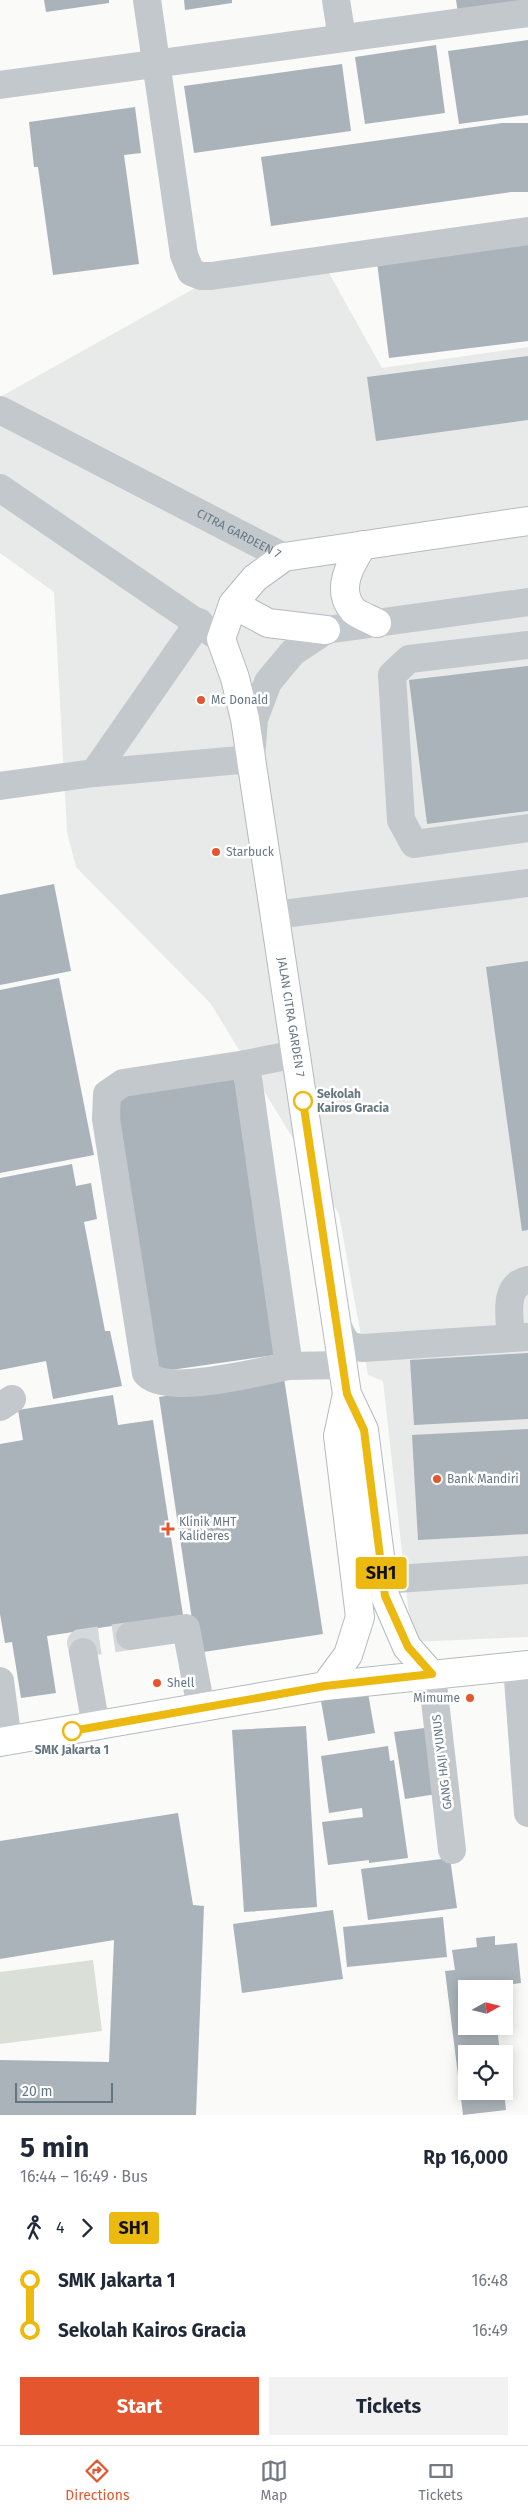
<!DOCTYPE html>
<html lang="en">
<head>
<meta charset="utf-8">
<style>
  :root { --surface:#fff; --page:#f2f2f3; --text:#1f2937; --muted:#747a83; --line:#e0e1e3; --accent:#e4572e }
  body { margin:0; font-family:"Fira Sans",sans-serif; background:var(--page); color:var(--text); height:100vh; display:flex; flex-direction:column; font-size:19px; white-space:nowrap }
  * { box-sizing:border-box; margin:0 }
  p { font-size:16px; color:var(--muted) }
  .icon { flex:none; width:28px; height:28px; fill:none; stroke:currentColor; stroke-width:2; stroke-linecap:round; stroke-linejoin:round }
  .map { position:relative; height:2115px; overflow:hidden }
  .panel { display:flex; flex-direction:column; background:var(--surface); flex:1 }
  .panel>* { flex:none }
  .badge { padding:0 10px; border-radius:4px; font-size:18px; line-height:32px }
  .needle { width:32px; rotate:82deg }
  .buttons { position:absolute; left:458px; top:1980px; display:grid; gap:10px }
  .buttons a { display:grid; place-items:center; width:55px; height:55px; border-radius:0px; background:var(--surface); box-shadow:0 2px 12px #0003; font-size:25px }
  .scale { position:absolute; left:15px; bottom:12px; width:98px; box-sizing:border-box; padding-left:5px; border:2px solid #657683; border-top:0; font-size:14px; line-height:18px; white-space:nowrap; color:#657683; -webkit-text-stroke:4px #fff; paint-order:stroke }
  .map>.badge { position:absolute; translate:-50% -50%; box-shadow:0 0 0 2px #fff }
  .legs { display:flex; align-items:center; gap:8px; height:55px; padding:0 20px; font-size:16px }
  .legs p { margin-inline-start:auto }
  .head { display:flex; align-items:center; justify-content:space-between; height:85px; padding:0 20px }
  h1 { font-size:28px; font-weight:700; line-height:38px }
  .cta { display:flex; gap:10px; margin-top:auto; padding:10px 20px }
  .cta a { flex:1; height:58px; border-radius:0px; background:var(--accent); color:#fff; font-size:20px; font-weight:700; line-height:58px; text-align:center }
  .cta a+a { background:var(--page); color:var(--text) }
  ul { padding:0 20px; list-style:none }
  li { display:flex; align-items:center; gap:18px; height:50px; font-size:19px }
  li i { display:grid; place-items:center; width:8px; height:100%; margin:0 6px; background:currentColor }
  li i::after { content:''; width:12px; height:12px; margin:-6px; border:4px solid; border-radius:50%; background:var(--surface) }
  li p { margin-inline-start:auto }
  li:first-child i { background:linear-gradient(#0000 50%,currentColor 0) }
  li:last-child i { background:linear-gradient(currentColor 50%,#0000 0) }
  .tab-bar { display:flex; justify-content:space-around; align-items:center; height:70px; border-top:1px solid var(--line); background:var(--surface); font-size:14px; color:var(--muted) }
  .tab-bar a { display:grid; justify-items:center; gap:2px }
  .tab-bar .on { color:var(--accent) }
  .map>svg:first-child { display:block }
  .built { fill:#e8e9e9 }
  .green { fill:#dadfd7 }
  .building { fill:#aab3b9 }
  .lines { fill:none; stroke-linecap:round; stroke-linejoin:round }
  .minor-tunnel { stroke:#d5d9db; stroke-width:28; stroke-dasharray:28 14; stroke-linecap:butt }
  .major-casing { stroke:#b5babe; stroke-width:30 }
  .minor { stroke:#c3c8cc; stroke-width:28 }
  .major { stroke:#fff; stroke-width:28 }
  .line-1-casing { stroke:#fff; stroke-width:11 }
  .line-1 { stroke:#ecb910; stroke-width:8 }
  .poi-dot { fill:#e4572e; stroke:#fff; stroke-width:2 }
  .stop-1-dot { fill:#fff; stroke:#ecb910; stroke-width:2.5 }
  .labels { text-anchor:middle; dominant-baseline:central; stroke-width:5; stroke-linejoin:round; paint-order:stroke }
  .street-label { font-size:12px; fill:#657683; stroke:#fff }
  .poi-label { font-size:12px; fill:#657683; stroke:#fff; text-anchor:start }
  .stop-label { font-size:12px; font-weight:bold; fill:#657683; stroke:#fff; text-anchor:start }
</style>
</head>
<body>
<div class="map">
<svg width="528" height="2115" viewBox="0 0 528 2115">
  <rect width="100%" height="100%" fill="#fafaf8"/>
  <path class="built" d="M324,264L382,368L528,347V1637L412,1642L383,1381L368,1375L339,1214L211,1004L76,867L67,832L54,592L0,553V397L213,278Z"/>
  <path class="green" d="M93,1960L102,2031L0,2044V1972Z"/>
  <path class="building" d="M44,0H109V3L46,12Z
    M184,0H232V3L185,10Z
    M456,0H524L459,19Z
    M528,40V115L459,124L448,51Z
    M436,45L445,113L365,124L355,57Z
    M342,64L351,131L194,153L184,86Z
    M135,107L141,153L124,155L139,264L53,275L38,167H34L29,122Z
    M502,123H528V192H511L271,226L261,157Z
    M528,244V341L389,358L377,262Z
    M528,356V420L376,441L367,377Z
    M528,666V811L427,824L409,680Z
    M54,884L71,971L0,985V895Z
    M528,961V1230L522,1231L486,967Z
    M59,978L94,1155L0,1173V990Z
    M234,1076L275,1355L150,1373L109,1094Z
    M72,1164L76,1186L91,1183L97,1219L84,1222L105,1331H110L122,1386L53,1399L46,1361L0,1370V1178Z
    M528,1353V1419L414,1425L410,1360Z
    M284,1378L323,1634L197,1653L159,1397Z
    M113,1395L118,1425L153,1420L183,1615L47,1636L56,1693L21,1698L12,1642L5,1643L0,1614V1444L23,1440L18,1410Z
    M528,1429V1534L418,1540L412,1435Z
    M368,1693L375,1733L328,1741L321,1701Z
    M306,1726L317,1907L244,1912L232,1730Z
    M432,1727L443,1793L405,1799L394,1732Z
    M388,1746L390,1761L394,1760L408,1858L369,1863V1860L328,1865L322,1822L363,1817L362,1808L329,1813L321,1756Z
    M178,1813L193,1905L204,1906L196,2115H0V2060L109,2062L114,1940L0,1959V1841Z
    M450,1858L457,1908L368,1920L361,1869Z
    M333,1910L343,1979L242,1993L233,1924Z
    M443,1917L447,1957L347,1967L343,1927Z
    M495,1936V1945L517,1943L521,1983L492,1987V1989H466V2026H497L500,2054H466V2091H504L506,2110L463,2115L445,1971L455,1970L452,1950L477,1947L476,1938Z"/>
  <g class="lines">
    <path class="minor-tunnel" d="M83,1652L81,1643L130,1636"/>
    <defs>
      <path id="major" d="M363,545C351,563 335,589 353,610C358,615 370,619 377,623
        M233,604L268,623L326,630
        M432,1675L407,1647L385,1596L364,1430L347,1394L245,719L235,678L221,639L233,604L255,578L284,557L528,521
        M325,1686L348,1655L360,1617L338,1436L347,1394
        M0,1742L325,1686L528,1665"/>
    </defs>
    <use href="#major" class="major-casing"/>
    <g class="minor">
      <path d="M147,0L184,255L191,272L201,276H211L528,231"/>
      <path d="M336,0L342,38"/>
      <path d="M0,85L528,13"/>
      <path id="s1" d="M0,410L284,557"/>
      <path d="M0,488L221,639"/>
      <path d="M528,645L409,659L392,675L401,820L414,844L528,828"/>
      <path d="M94,773L199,622"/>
      <path d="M0,786L94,773L251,759L254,719L268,682L293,652L326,630L528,602"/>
      <path d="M275,915L528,883"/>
      <path d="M296,1054L246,1064L289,1366L343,1365"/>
      <path d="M246,1064L123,1083L107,1094L106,1119L146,1373C165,1397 261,1371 289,1366"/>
      <path d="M339,1329C345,1342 348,1347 363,1348L528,1337"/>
      <path d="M511,1338C510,1318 502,1285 528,1280"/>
      <path d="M0,1407L12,1399"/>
      <path d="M382,1580L528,1570"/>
      <path d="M130,1636L186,1628L201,1708"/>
      <path d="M83,1652L96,1727"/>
      <path d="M517,1666L528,1813"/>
      <path d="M432,1675L452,1850"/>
      <path d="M0,1681L8,1741"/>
    </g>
    <use href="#major" class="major"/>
  </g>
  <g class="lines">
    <defs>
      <path id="line-1" d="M72,1731L325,1686L432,1674L408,1647L385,1596L364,1430L347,1394L303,1101"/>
    </defs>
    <use href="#line-1" class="line-1-casing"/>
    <use href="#line-1" class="line-1"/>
  </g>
  <g class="poi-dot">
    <circle cx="201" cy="700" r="5"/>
    <circle cx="216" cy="852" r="5"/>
    <circle cx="437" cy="1479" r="5"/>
    <path d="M165.5 1521.5h5v5h5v5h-5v5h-5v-5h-5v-5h5z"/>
    <circle cx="157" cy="1683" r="5"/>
    <circle cx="470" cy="1698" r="5"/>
  </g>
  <g class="stop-1-dot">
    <circle cx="303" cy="1101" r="9"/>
    <circle cx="72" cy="1731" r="9"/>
  </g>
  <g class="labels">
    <g class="street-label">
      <text stroke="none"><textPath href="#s1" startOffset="269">CITRA GARDEEN 7</textPath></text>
      <text transform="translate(291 1017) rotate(81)">JALAN CITRA GARDEN 7</text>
      <text transform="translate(442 1762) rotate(-97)">GANG HAJI YUNUS</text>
    </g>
    <g class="poi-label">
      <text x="211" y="700">Mc Donald</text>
      <text x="226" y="852">Starbuck</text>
      <text x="447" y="1479">Bank Mandiri</text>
      <text x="179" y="1522">Klinik MHT<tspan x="179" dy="14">Kalideres</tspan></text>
      <text x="167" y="1683">Shell</text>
      <text x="460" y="1698" text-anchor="end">Mimume</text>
    </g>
    <g class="stop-label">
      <text x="317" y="1094">Sekolah<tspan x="317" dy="14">Kairos Gracia</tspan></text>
      <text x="72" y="1750" text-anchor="middle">SMK Jakarta 1</text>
    </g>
  </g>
</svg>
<div class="buttons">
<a><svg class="needle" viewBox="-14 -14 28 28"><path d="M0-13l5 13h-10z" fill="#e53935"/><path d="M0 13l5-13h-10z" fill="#747a83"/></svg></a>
<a><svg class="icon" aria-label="locate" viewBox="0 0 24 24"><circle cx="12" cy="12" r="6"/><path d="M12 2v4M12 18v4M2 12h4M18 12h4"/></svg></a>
</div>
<div class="scale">20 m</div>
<b class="badge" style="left:381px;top:1573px;background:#ecb910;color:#111">SH1</b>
</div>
<section class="panel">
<div class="head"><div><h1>5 min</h1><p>16:44 – 16:49 · Bus</p></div><b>Rp 16,000</b></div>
<div class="legs"><svg class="icon" aria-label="walk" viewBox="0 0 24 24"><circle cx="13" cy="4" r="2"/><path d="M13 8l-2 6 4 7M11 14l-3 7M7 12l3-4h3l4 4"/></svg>4<svg class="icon" aria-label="forward" viewBox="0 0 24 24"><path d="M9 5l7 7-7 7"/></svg><b class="badge" style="background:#ecb910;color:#111">SH1</b></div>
<ul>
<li><i style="color:#ecb910"></i><b>SMK Jakarta 1</b><p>16:48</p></li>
<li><i style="color:#ecb910"></i><b>Sekolah Kairos Gracia</b><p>16:49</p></li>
</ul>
<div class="cta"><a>Start</a><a>Tickets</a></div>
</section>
<nav class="tab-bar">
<a class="on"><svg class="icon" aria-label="directions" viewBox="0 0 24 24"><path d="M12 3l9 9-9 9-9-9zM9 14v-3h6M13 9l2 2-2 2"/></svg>Directions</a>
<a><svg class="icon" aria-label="map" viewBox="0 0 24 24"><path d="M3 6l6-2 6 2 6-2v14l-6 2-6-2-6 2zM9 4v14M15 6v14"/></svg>Map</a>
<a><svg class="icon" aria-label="tickets" viewBox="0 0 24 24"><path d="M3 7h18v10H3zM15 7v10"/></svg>Tickets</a>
</nav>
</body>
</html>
